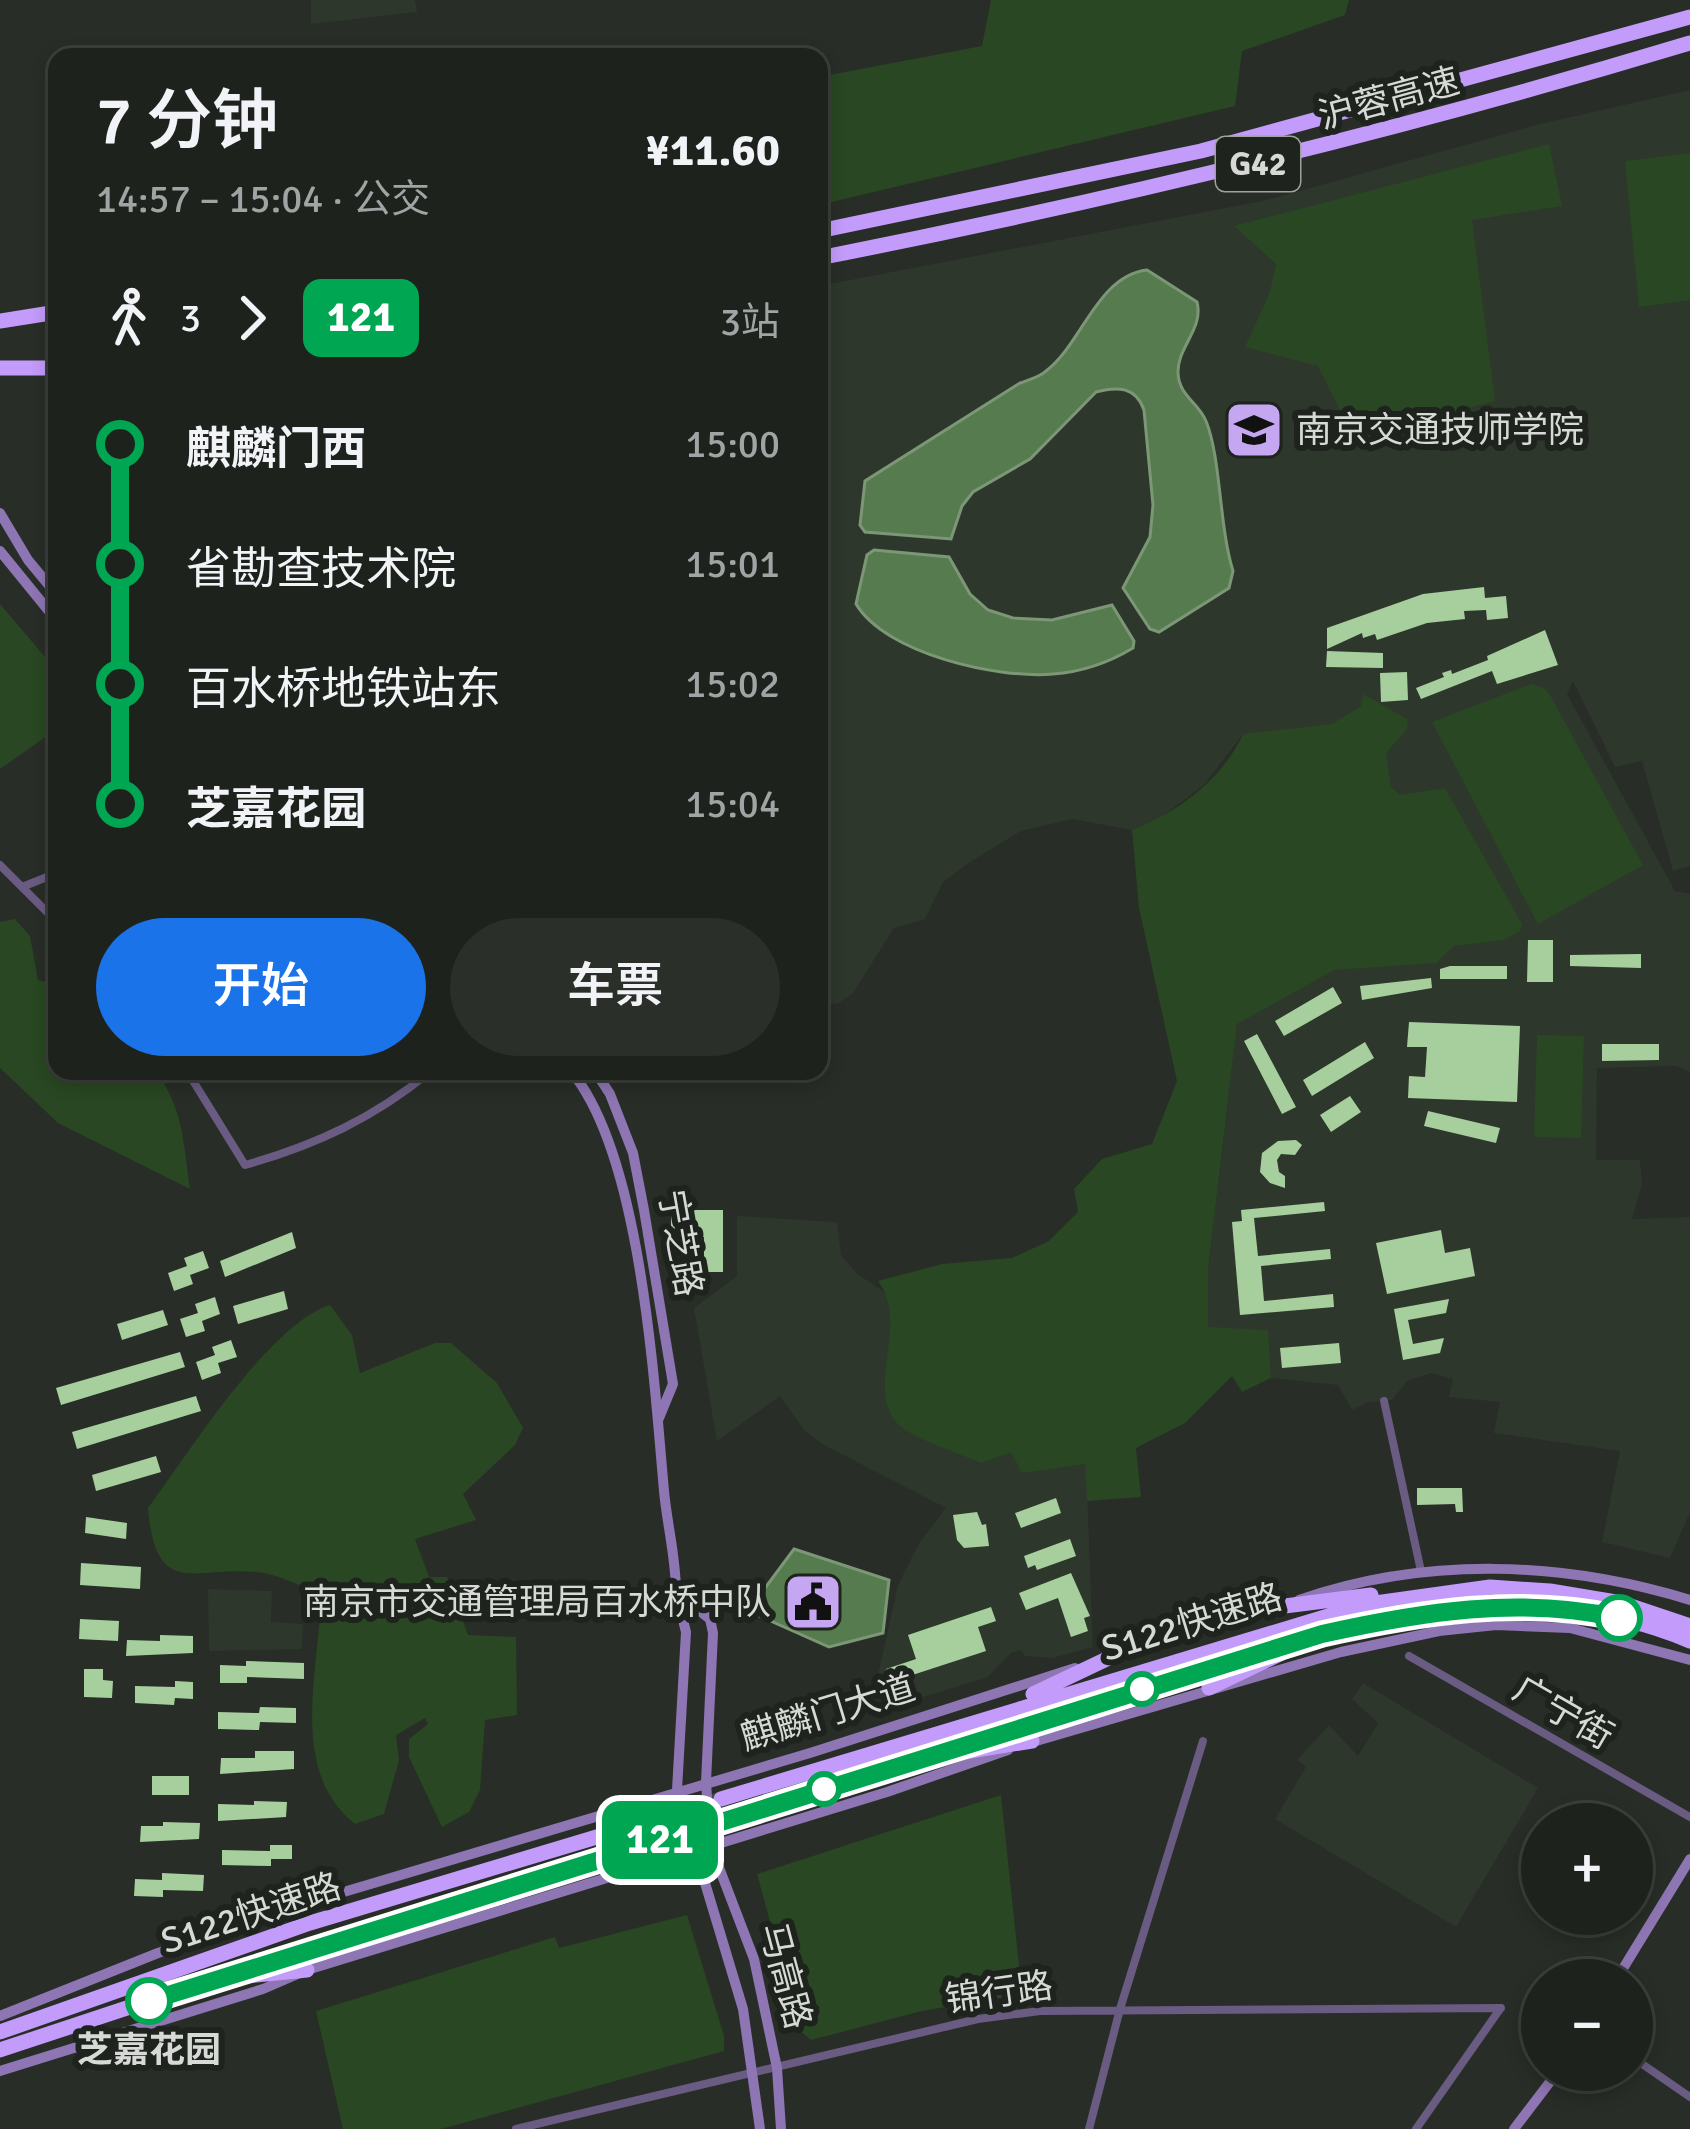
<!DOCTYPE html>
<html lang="zh">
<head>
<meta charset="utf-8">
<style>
  :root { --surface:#1e221d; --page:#2b2f2a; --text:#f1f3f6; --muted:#a1a4a4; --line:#3c3f3b; --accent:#1a73e8 }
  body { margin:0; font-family:Signika,"Noto Sans SC",sans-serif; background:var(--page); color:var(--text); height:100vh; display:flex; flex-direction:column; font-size:45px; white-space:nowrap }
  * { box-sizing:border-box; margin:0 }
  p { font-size:39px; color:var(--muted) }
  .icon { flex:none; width:66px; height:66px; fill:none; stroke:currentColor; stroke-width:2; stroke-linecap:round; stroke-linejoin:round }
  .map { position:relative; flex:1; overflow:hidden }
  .sheet { position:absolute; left:48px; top:48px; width:780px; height:1032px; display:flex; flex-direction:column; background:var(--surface); border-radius:24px; box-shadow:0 6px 18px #0003,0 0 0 3px var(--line) }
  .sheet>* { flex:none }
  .badge { padding:0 24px; border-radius:18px; font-size:42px; line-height:78px }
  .fabs { position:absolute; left:1521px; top:1803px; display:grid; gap:24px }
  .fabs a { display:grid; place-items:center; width:132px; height:132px; border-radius:50%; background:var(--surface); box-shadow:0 6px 18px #0003,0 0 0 3px var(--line); font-size:60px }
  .map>.badge { position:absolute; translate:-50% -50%; box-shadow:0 0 0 6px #fff }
  .legs { display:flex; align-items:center; gap:18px; height:132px; padding:0 48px; font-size:39px }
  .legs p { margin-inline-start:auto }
  .overview { display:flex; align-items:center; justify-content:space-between; height:204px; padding:0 48px }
  h1 { font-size:66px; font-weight:600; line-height:90px }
  .primary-button { display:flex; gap:24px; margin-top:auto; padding:24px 48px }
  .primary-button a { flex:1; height:138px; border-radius:72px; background:var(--accent); color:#fff; font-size:48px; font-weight:600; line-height:138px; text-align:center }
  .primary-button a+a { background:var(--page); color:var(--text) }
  ul { padding:0 48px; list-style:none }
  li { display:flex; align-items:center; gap:42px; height:120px; font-size:45px }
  li i { display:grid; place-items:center; width:18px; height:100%; margin:0 15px; background:currentColor }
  li i::after { content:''; width:30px; height:30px; margin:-15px; border:9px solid; border-radius:50%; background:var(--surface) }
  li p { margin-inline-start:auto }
  li:first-child i { background:linear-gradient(#0000 50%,currentColor 0) }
  li:last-child i { background:linear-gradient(currentColor 50%,#0000 0) }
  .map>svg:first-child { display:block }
  .built { fill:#2e372c }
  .green { fill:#294722 }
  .water { fill:#567b4e; stroke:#7c9776; stroke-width:3 }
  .building { fill:#a7cf9e }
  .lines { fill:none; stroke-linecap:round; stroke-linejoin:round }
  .highway-tunnel { stroke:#424741; stroke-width:15; stroke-dasharray:15 8; stroke-linecap:butt }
  .street { stroke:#6a5b82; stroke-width:8 }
  .secondary { stroke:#8e75b3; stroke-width:10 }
  .highway { stroke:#c39bfb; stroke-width:15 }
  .line-1-casing { stroke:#fff; stroke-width:27 }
  .line-1 { stroke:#00a651; stroke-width:18 }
  .stop-1-dot { fill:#fff; stroke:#00a651; stroke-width:6 }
  .labels { text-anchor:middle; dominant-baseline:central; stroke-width:12; stroke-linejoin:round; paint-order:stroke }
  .shield { fill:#1e231d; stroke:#9fa29e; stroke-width:3 }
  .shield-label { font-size:33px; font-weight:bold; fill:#d6d9d5 }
  .street-label { font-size:36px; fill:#d6d9d5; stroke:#1e231d }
  .poi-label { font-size:36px; fill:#d6d9d5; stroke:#1e231d; text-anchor:start }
  .stop-label { font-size:36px; font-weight:bold; fill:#d6d9d5; stroke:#1e231d }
</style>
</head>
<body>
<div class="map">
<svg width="1690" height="2129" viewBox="0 0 1690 2129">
  <rect width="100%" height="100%" fill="#282d27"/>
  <path class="built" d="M311,0H415L417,12L311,24Z
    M1690,90V866L1673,871L1642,761L1615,767L1573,681L1567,694L1675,891L1690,894V1072L1676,1066L1597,1068L1596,1160H1640L1642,1184L1632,1219L1690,1217V1512L1670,1558L1602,1542L1620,1451L1494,1433L1500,1402L1449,1397L1453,1379L1431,1373L1407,1381L1392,1400L1368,1402L1352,1410L1338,1385L1271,1378L1267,1330L1207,1328L1208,1271L1237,1024L1243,734L1203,786L1157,820L1132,830L1072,819L1021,831L970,862L943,882L925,919L894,928L853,993L837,1004L819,1003V286L1267,200L1540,124Z
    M737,1216L837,1222L841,1255L856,1273L889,1295L893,1312L887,1404L1011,1452L1086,1463L1093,1647L1052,1658L1025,1656L1021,1650L1011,1653L988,1677L901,1704L897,1692L883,1696L878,1675L898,1585L919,1543L946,1508L822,1444L804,1430L780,1396L717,1441L694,1308L737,1276Z
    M208,1589L272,1591L271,1622L303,1624L302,1649L209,1651Z
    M1363,1683L1538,1788L1456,1927L1275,1819L1306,1767L1297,1760L1329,1725L1358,1756L1378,1723L1352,1699Z"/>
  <path class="green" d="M991,0H1349L1345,15L1242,51L1235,106L819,205V77L982,46Z
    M1549,144L1562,206L1472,220L1495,401L1435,416H1343L1318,366L1245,347L1270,292L1276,264L1234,226Z
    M1690,153V300L1639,307L1625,161Z
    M0,604L57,671V729L0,769Z
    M1531,684L1544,688L1550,695L1643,865L1538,924L1432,722Z
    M1363,694L1407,719L1408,728L1386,753L1391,787L1400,795L1445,788L1522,924L1520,931L1504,940L1454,946L1436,963L1334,970L1237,1024L1208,1270V1327L1268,1330L1271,1378L1242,1392L1232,1376L1185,1423L1136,1448L1141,1497L1087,1501L1085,1464L1022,1473L1011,1452L981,1463C962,1454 910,1438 897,1423C865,1387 910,1324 878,1281L942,1264L1012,1258L1049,1241L1078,1212L1074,1189L1102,1159L1152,1144L1177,1081L1139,908L1132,830C1178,812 1222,780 1243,734L1332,724L1361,706Z
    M15,919L30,936L38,980L57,985V1071H155C183,1105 184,1147 190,1189L58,1123L0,1068V922Z
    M1537,1035L1584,1036L1581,1138L1534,1137Z
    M330,1305L352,1335L360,1373L435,1343H451L497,1383L523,1428L515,1445L463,1494L476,1520L415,1539L429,1577H447L468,1635L516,1637L517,1715L485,1720L480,1790L469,1812L442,1827L409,1757V1739L428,1724L425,1718L396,1735L399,1760L384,1814L355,1824C287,1770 320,1669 321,1594C302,1587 278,1574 257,1572C193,1566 156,1600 148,1508C188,1454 268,1325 330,1305Z
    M1001,1795L1022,1994L922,2011L811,2040L800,2031L757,1874Z
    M687,1915L724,2036V2051L441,2129H343L316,2011L555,1937L559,1948Z"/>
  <path class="water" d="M1147,270L1197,302C1204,329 1177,347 1178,373C1179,396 1198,402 1206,421C1221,458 1219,526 1233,571L1229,588L1159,632L1150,629L1123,588L1150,537L1153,505L1144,410C1136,387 1118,386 1096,392L1030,459L973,492L962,506L951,539L865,532L860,525L865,481L1020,383C1028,380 1040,377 1046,371C1082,344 1097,276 1147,270Z
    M874,550L949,557L970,594L988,610L1013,618L1052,620L1112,605L1134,641L1133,648C1108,663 1082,672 1053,674C998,679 886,654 856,604L867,555Z
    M794,1549L889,1580L883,1633L829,1647L748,1611Z"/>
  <path class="building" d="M1484,587L1485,598L1506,596L1508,618L1487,620L1486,610L1464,611L1465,619L1427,623L1377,640L1375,634L1363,638L1362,633L1327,649V628L1423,594Z
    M1545,630L1558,665L1497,684L1492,671L1421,699L1416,688L1444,677L1442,673L1451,670L1452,674L1488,660L1487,656Z
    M1327,651L1383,653V668L1326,667Z
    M1407,672L1408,700L1381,702L1380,673Z
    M1528,940H1553V982H1527Z
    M1641,954V968L1570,966V955Z
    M1450,966H1507V979H1440V969Z
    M1431,978L1432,988L1362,1000L1360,986Z
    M1333,987L1342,1003L1284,1036L1275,1021Z
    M1409,1022L1520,1026L1517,1102L1408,1098L1409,1076L1425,1077L1427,1047H1407Z
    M1257,1034L1296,1107L1282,1114L1244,1041Z
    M1365,1042L1374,1058L1312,1096L1303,1080Z
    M1602,1044H1659V1060L1602,1061Z
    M1350,1096L1361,1112L1331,1132L1320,1115Z
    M1428,1111L1500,1128L1496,1143L1424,1126Z
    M1296,1140L1302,1145L1295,1155L1281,1154L1277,1160L1279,1172L1285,1176V1188L1270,1183L1260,1172L1262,1153L1278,1141Z
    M1324,1202L1325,1211L1254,1218L1258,1256L1330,1249L1331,1259L1261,1266L1264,1301L1333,1294L1334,1307L1240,1315L1232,1222L1242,1221L1241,1210Z
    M671,1210H723V1272H704V1237H671Z
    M1441,1230L1445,1253L1470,1248L1475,1276L1387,1294L1376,1243Z
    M292,1232L296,1248L225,1277L220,1261Z
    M203,1251L209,1268L190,1275L193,1284L174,1291L168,1273L187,1266L184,1258Z
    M284,1291L288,1309L238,1324L233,1306Z
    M215,1297L220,1314L202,1321L205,1331L186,1337L180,1319L198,1313L195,1304Z
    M1449,1299L1446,1313L1408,1320L1413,1344L1444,1338L1440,1353L1403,1360L1394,1309Z
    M163,1310L168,1325L122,1340L117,1324Z
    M231,1340L237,1357L218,1363L221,1373L202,1380L196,1362L215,1355L212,1347Z
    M1339,1343L1341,1363L1282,1368L1280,1348Z
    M180,1352L185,1367L61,1405L56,1388Z
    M196,1396L201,1411L77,1449L72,1432Z
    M156,1456L161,1472L96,1491L92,1475Z
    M1417,1488H1462L1463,1512H1456L1455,1504L1417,1505Z
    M1056,1498L1061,1513L1021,1528L1015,1513Z
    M977,1512L982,1525L986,1524L989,1546L964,1548L957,1540L953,1515Z
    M86,1517L127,1523L126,1539L85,1533Z
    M1070,1539L1076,1556L1037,1570L1035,1565L1028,1568L1024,1556Z
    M81,1563L141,1567L140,1589L80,1585Z
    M1071,1573L1090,1616L1084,1618L1088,1631L1071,1637L1058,1598L1026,1610L1019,1593Z
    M991,1607L996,1621L978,1627L986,1651L891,1682L886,1669L916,1659L908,1635Z
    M80,1619L119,1621L118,1641L79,1639Z
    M160,1635L193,1636V1653L126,1656L127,1640L160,1641Z
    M246,1661L304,1663V1679L247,1677V1683H220V1665L246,1666Z
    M84,1669H103V1680L113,1681L112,1698L84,1697Z
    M175,1681L193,1682V1699L175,1698L174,1705L135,1703V1686L175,1687Z
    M260,1707L296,1708V1723L260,1722L259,1730L218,1729V1712L259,1713Z
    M255,1751H294V1769L220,1774L221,1758H255Z
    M152,1776H189V1795H152Z
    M254,1801L287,1802L286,1817L218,1821V1804L254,1805Z
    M163,1822L200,1823L199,1839L140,1842L141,1826H163Z
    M270,1845H292V1859H271V1866L222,1865V1850L270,1851Z
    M162,1873L204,1875L203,1891L163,1890V1897L134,1896L135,1879L162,1880Z"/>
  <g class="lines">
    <path class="highway-tunnel" d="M660,1818L718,1800
      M665,1838L726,1819"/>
    <path class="street" d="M0,865L57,922
      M22,887L57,873
      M187,1071L245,1165C316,1145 374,1118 431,1071
      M1384,1401L1421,1571
      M1409,1656L1690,1817
      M1632,2057L1690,2097
      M516,2129L978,2019L1040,2011L1501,2008
      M1089,2129L1120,2009L1203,1741
      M1416,2129L1500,2009"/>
    <path class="secondary" d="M0,513L28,560L57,595
      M0,551L57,621
      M571,1071C641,1155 654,1380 664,1491C667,1524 676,1558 676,1592L686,1632L677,1790L743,2009L760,2129
      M595,1071L610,1094L633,1153L644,1210L673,1384L659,1418
      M676,1592L710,1619L713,1633L706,1782L710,1844L754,1959L777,2068L781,2129
      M1299,1600C1426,1556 1563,1561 1690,1600
      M1104,1659L1282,1606
      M1026,1744L1341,1652L1439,1631L1496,1625L1570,1628L1690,1660
      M1616,1980L1690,1859
      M0,2016L158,1953L300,1905L810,1753L1075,1668
      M0,2071L263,1989L307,1970L887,1792L1008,1750
      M1514,2129L1559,2070"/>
    <path class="highway" d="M819,231L1201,151L1690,17
      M819,258C1114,200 1402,130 1690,43
      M0,321L57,312
      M0,368H57
      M1277,1607L1371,1595
      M1209,1688L1282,1653
      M1033,1694L1111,1657
      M970,1751L1032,1741
      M721,1799L1368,1604L1490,1587L1550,1591L1622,1603L1690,1626
      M726,1819C856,1779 986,1737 1116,1697C1301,1640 1499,1561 1690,1641
      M246,1976L307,1970
      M0,2032L310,1923L660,1818
      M0,2050L296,1952L665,1838"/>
  </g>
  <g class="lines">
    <defs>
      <path id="line-1" d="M149,2001L1322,1634C1421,1612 1518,1596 1619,1618"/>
    </defs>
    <use href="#line-1" class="line-1-casing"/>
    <use href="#line-1" class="line-1"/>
  </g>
  <defs>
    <symbol id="university-square" viewBox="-11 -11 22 22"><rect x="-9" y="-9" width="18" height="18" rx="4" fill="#c5a7f1" stroke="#1e231d"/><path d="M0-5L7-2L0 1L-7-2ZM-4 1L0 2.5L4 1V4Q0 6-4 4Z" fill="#111"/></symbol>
    <symbol id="civic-square" viewBox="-11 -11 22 22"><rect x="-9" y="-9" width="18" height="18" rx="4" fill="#c5a7f1" stroke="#1e231d"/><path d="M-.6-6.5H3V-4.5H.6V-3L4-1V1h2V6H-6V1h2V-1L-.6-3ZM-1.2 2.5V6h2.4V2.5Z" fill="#111"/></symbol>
  </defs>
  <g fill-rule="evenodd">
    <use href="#university-square" x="1221" y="397" width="66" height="66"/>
    <use href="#civic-square" x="780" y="1569" width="66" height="66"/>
  </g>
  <g class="stop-1-dot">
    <circle cx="1619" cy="1618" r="21"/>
    <circle cx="1142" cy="1689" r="15"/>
    <circle cx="824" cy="1789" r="15"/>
    <circle cx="149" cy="2001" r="21"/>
  </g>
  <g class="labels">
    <rect class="shield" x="1216" y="137" width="84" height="54" rx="9"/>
    <g class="shield-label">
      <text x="1258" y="164">G42</text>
    </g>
    <g class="street-label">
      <text transform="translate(1389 99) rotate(-15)">沪蓉高速</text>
      <text transform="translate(680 1243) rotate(80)">宁芝路</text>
      <text transform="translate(1192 1623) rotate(-17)">S122快速路</text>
      <text transform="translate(828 1713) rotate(-17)">麒麟门大道</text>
      <text transform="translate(1563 1713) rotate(30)">广宁街</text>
      <text transform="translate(251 1914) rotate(-18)">S122快速路</text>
      <text transform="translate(785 1976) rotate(75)">马高路</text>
      <text transform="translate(999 1993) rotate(-8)">锦行路</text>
    </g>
    <g class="poi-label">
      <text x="1296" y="430">南京交通技师学院</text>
      <text x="771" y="1602" text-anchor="end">南京市交通管理局百水桥中队</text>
    </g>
    <g class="stop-label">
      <text x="149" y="2050">芝嘉花园</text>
    </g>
  </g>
</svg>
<div class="fabs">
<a>+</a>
<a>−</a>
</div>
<b class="badge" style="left:660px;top:1840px;background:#00a651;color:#fff">121</b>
<section class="sheet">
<div class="overview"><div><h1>7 分钟</h1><p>14:57 – 15:04 · 公交</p></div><b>¥11.60</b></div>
<div class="legs"><svg class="icon" aria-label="walk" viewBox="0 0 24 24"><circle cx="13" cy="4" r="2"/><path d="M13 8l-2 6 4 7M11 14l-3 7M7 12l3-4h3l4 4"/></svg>3<svg class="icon" aria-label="forward" viewBox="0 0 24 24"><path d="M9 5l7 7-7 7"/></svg><b class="badge" style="background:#00a651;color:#fff">121</b><p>3站</p></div>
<ul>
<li><i style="color:#00a651"></i><b>麒麟门西</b><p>15:00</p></li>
<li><i style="color:#00a651"></i><span>省勘查技术院</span><p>15:01</p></li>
<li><i style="color:#00a651"></i><span>百水桥地铁站东</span><p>15:02</p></li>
<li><i style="color:#00a651"></i><b>芝嘉花园</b><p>15:04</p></li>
</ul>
<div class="primary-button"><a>开始</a><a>车票</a></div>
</section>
</div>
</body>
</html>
